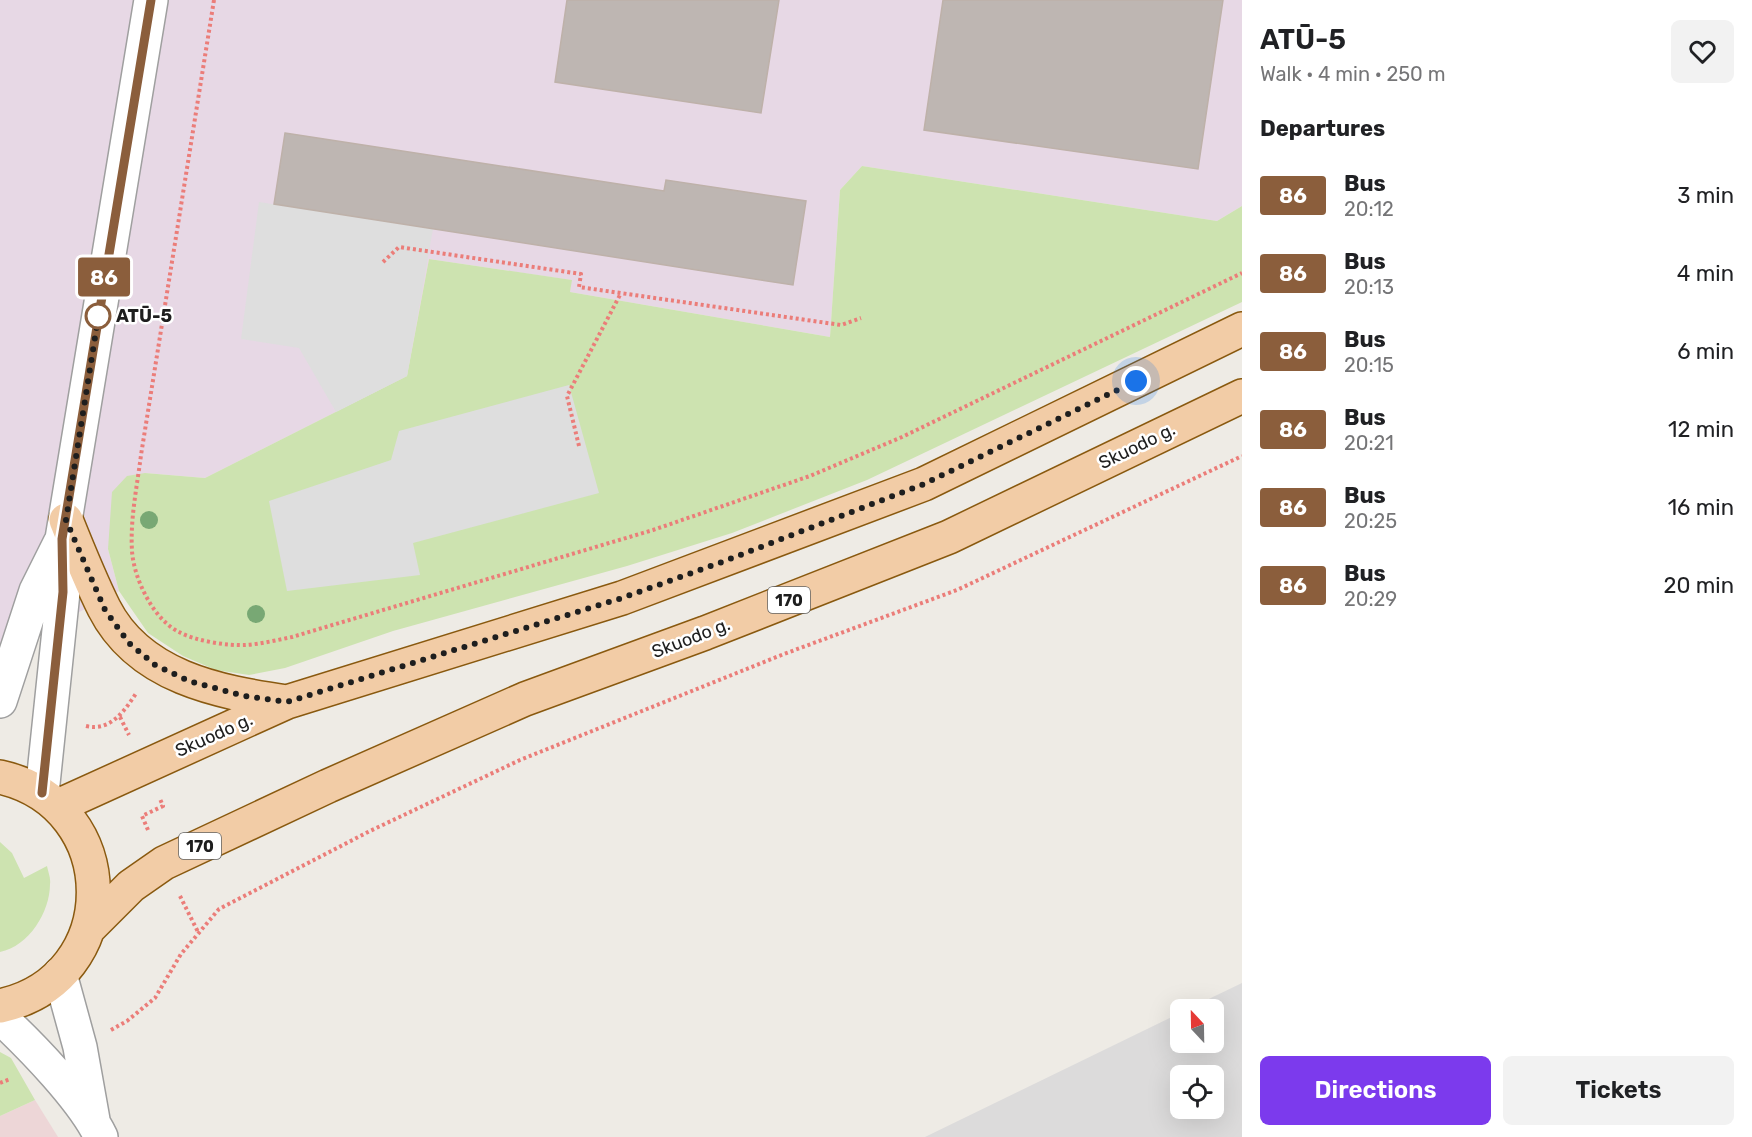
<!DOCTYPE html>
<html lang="en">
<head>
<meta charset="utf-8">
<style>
  :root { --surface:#fff; --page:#f2f2f2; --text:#202124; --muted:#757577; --accent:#7c3aed }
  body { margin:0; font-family:Rubik,sans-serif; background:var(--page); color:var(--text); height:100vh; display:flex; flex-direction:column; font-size:22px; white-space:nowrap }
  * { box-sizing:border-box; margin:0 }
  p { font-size:20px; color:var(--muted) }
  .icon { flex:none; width:33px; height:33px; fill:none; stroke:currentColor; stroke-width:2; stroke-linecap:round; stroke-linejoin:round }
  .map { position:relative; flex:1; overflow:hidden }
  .details { display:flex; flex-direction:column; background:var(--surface); width:510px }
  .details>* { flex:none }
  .badge { padding:0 12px; border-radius:4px; font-size:21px; line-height:39px }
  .needle { width:39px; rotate:338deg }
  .buttons { position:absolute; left:1170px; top:999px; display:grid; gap:12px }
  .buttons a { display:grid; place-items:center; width:54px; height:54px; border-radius:9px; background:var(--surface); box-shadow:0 6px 24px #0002; font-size:30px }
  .you { position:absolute; width:30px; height:30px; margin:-15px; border:4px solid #fff; border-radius:50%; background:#1a73e8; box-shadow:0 0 0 9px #1a73e833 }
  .map>.badge { position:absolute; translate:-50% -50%; box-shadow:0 0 0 3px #fff }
  h2 { padding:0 18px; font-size:22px; line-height:54px }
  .round { display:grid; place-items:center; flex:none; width:63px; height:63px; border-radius:9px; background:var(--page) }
  .overview { display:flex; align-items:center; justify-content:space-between; height:102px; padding:0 18px }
  h1 { font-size:28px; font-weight:600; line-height:45px }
  .primary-button { display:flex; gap:12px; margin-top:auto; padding:12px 18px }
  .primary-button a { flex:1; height:69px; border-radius:9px; background:var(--accent); color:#fff; font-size:24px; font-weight:600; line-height:69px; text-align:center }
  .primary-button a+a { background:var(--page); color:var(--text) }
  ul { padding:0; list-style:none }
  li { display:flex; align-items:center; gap:18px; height:78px; padding:0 18px }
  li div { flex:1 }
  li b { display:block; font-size:22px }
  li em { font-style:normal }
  li .badge { min-width:66px; font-weight:700; text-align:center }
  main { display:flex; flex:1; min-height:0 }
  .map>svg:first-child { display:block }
  .residential { fill:#dcdbdb; fill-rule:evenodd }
  .commercial { fill:#edd6d7 }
  .industrial { fill:#e7d8e5 }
  .grass { fill:#cde3b0 }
  .parking { fill:#dedede }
  .building { fill:#beb6b2; stroke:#beb1a9; stroke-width:1.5 }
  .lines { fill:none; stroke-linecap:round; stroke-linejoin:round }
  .street-casing { stroke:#9f9f9f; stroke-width:36 }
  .primary-casing { stroke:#89590f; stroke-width:36 }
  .path { stroke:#eb7d79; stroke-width:4; stroke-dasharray:3 3; stroke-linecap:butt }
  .street { stroke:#fff; stroke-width:33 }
  .primary { stroke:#f2cca6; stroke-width:33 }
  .tree { fill:#78a874 }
  .line-casing { stroke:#fff; stroke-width:14 }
  .line { stroke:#8b5e3c; stroke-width:9 }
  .walk { stroke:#1e1e1e; stroke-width:6; stroke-dasharray:0 10.8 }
  .stop-dot { fill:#fff; stroke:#8b5e3c; stroke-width:3 }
  .labels { text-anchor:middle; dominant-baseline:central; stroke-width:5; stroke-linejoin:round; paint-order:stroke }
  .shield { fill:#fff; stroke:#626262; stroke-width:1.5 }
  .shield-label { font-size:16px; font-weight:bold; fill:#1e1e1e }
  .stop-label { font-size:18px; font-weight:bold; fill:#1e1e1e; stroke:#fff; text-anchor:start }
  .street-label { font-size:18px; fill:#1e1e1e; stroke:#fff }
</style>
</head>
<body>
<main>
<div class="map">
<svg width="1242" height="1137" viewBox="0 0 1242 1137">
  <rect width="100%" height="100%" fill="#eeebe5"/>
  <path class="residential" d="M1242,983V1137H925L1180,1013V1042H1214V1010L1188,1009ZM1180,1076H1214V1108H1180Z"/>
  <path class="commercial" d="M35,1100L58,1137H0V1116Z"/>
  <path class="industrial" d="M0,0H1242V206L1217,221L862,166L840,190L830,337L570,292L571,280L429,259L407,376L205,478L145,473L108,549L119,591L0,654Z"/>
  <path class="grass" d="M862,166L1217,221L1242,206V302L867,480L732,533L627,566L393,631L285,668L249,675L216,670L183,656L148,633L119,591L108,549L112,492L127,476L145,473L205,478L407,376L429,259L572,280L570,292L830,337L840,190Z
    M0,842L12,853L24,878L47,866C48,872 51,878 50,884C50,912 29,946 0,952Z
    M0,1052L11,1058L35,1100L0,1116Z"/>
  <path class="parking" d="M259,202L433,229L407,376L336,412L299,348L241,339Z
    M569,385L599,493L413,543L420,575L287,591L269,501L391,460L399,431Z"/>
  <path class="building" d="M567,0H779L761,113L555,82Z
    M943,0H1223L1198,169L924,130Z
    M285,133L664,191L666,180L806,201L793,285L274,204Z"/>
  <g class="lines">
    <defs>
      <path id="street" d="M0,701L36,591L60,543
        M42,793L63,592L62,539L151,0
        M60,974L80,1047L93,1120
        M0,1017C31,1046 83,1099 101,1137"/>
      <path id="primary" d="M66,520C78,550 90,580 104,608C139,677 218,692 287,702
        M0,777C124,805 125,979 0,1006
        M58,806L287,702L622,598L924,484L1242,329
        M88,929L131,886L164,863L328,786L525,699L705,633L949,537L1242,396"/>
    </defs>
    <use href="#street" class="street-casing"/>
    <use href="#primary" class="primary-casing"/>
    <path class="path" d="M214,0L141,455C137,487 130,519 132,551C134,579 153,619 179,632C195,641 228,646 246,645C261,644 277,640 292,637L653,530L810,476L902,437L1242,273
      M383,262L399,247L581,274L579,287L841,325L861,318
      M579,446L567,396L621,293
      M120,717L129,735
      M86,726C111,732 125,710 137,692
      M148,830L142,816L163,806L160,799
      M180,896L198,932
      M111,1030L127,1021L155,998L181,954L219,909L370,831L520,760L784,654L957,590L1242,456
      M0,1083L10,1079"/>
    <use href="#street" class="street"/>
    <use href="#primary" class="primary"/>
  </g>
  <g class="tree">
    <circle cx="149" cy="520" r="9"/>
    <circle cx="256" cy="614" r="9"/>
  </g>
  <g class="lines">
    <defs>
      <path id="line" d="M42,793L63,592L62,539L151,0"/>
    </defs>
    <use href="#line" class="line-casing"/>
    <use href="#line" class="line"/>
    <path class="walk" d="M98,316L100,306L66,520L105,610L129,643L155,665L189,681L244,696L287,702L622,598L722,562L924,484L1136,381"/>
  </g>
  <circle class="stop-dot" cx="98" cy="316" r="12"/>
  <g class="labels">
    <g class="shield">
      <rect x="768" y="587" width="42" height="26" rx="4.5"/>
      <rect x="179" y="833" width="42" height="26" rx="4.5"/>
    </g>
    <g class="shield-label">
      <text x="789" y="600">170</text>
      <text x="200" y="846">170</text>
    </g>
    <g class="stop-label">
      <text x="116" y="316">ATŪ-5</text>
    </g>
    <g class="street-label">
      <text transform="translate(1137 446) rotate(-26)">Skuodo g.</text>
      <text transform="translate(691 638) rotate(-21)">Skuodo g.</text>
      <text transform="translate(214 735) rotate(-24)">Skuodo g.</text>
    </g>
  </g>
</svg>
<div class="buttons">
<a><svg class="needle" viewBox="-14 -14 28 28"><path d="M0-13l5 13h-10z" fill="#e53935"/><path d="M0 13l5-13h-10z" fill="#757577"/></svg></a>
<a><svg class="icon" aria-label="locate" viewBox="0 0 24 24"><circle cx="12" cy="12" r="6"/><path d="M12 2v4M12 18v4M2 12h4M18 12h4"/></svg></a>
</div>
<div class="you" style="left:1136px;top:381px"></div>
<b class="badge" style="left:104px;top:277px;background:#8b5e3c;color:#fff">86</b>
</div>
<section class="details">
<div class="overview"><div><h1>ATŪ-5</h1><p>Walk · 4 min · 250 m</p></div><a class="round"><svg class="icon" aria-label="heart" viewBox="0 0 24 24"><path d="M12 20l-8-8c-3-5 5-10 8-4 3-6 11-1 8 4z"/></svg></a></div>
<h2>Departures</h2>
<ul>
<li><span class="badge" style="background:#8b5e3c;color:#fff">86</span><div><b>Bus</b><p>20:12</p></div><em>3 min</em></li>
<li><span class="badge" style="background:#8b5e3c;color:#fff">86</span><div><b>Bus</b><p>20:13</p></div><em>4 min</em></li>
<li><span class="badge" style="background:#8b5e3c;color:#fff">86</span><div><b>Bus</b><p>20:15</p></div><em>6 min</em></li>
<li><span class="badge" style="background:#8b5e3c;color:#fff">86</span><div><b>Bus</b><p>20:21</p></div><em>12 min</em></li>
<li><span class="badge" style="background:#8b5e3c;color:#fff">86</span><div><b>Bus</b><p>20:25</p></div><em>16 min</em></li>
<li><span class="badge" style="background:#8b5e3c;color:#fff">86</span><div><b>Bus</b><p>20:29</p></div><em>20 min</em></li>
</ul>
<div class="primary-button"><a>Directions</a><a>Tickets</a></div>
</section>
</main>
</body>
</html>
